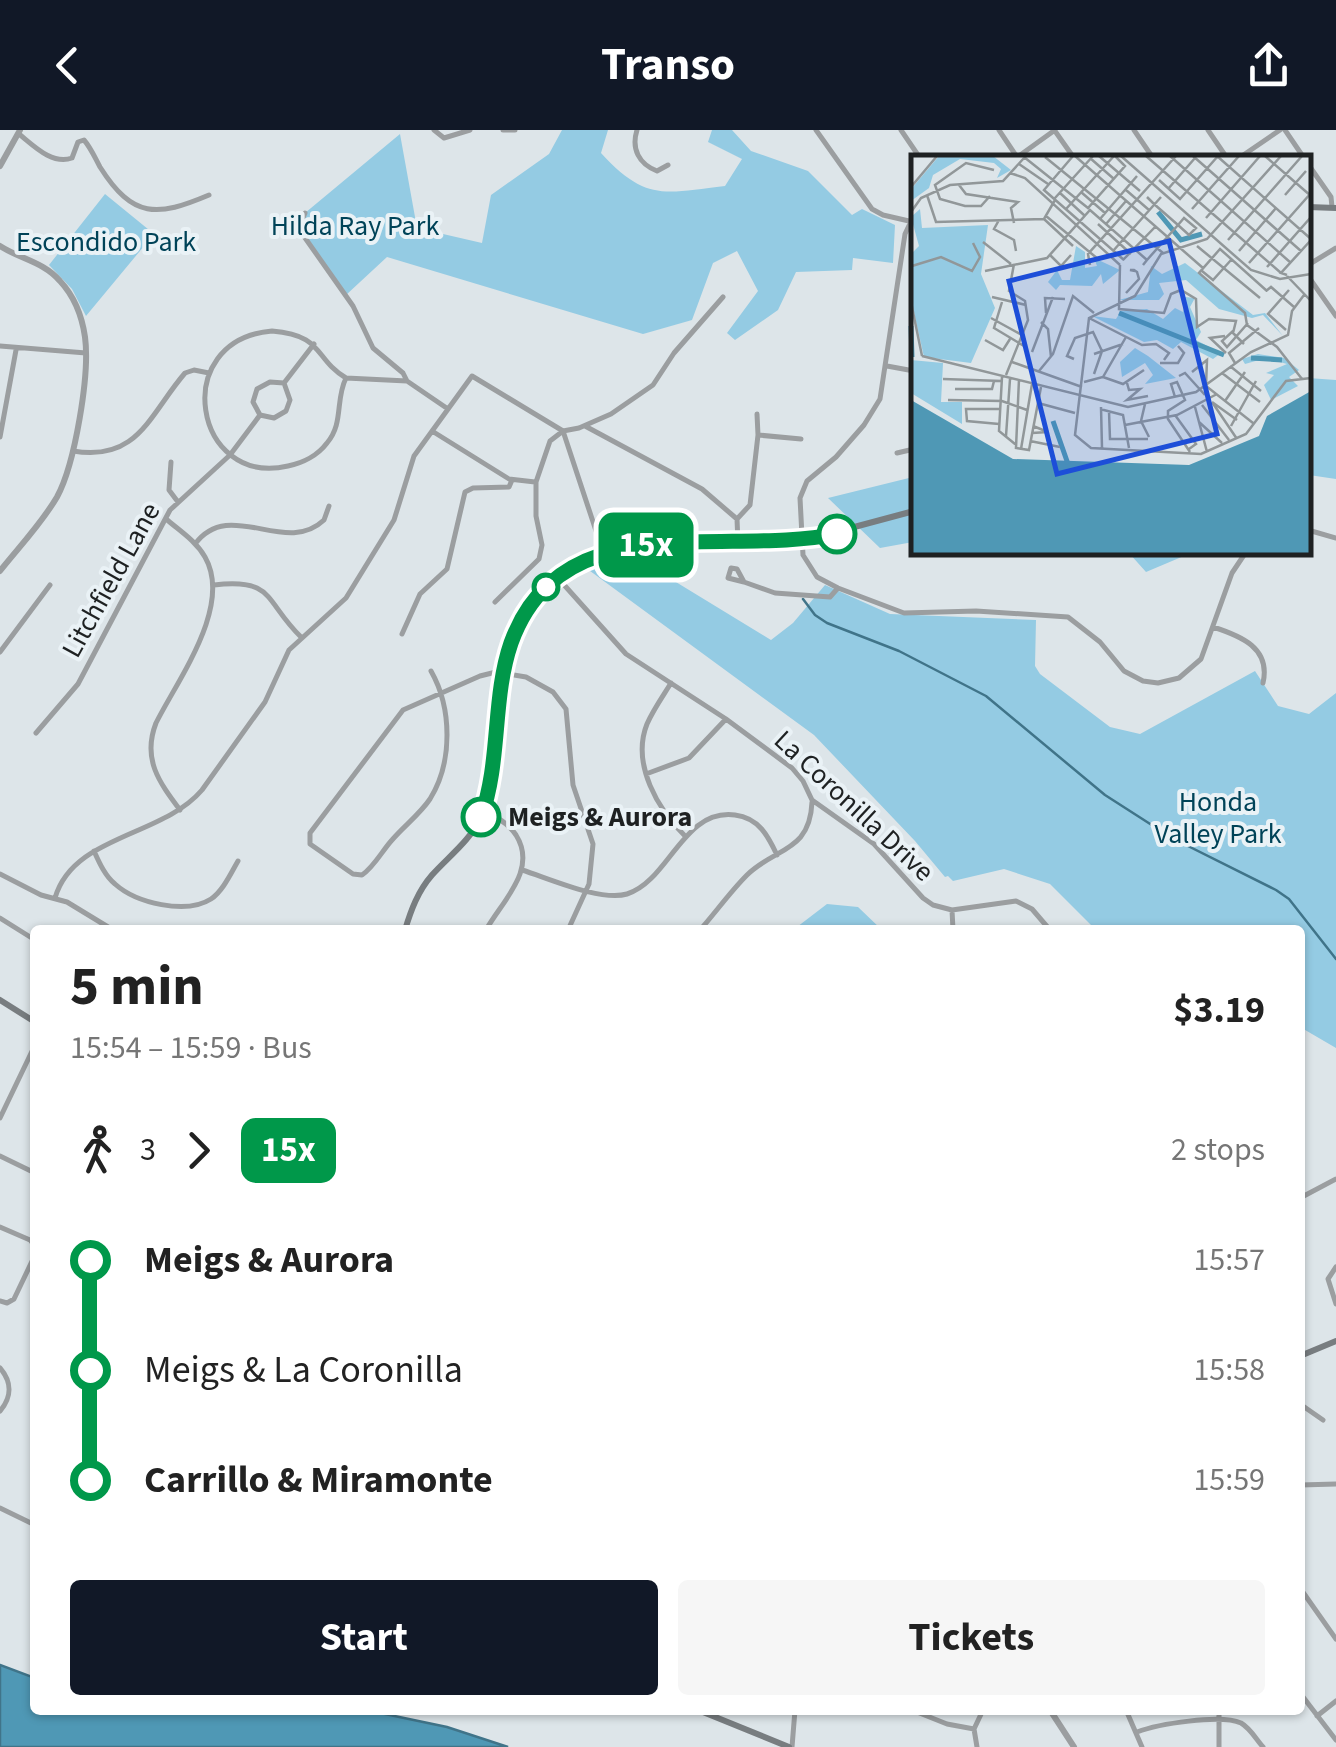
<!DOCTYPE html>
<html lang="en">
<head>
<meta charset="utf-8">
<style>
  :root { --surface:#fff; --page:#f6f6f6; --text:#222; --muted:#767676; --accent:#111827 }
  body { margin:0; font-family:"Source Sans 3",sans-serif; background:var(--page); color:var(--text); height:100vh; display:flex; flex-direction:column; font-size:38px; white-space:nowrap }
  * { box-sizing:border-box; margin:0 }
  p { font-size:32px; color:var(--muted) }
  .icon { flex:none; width:55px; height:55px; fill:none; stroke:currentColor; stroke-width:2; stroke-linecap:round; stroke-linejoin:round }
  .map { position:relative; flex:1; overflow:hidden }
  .drawer { position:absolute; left:30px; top:795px; width:1275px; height:790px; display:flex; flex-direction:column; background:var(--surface); border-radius:10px; box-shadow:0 2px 8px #0004 }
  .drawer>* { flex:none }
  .badge { padding:0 20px; border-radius:15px; font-size:35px; line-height:65px }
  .map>.badge { position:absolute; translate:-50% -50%; box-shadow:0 0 0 5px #fff }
  .legs { display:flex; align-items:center; gap:15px; height:110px; padding:0 40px; font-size:32px }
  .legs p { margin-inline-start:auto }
  .summary { display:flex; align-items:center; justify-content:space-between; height:170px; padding:0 40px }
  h1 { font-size:55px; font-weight:700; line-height:75px }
  .action { display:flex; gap:20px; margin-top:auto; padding:20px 40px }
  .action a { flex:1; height:115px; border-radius:10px; background:var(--accent); color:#fff; font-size:40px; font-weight:700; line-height:115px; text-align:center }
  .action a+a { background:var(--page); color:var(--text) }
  ul { padding:0 40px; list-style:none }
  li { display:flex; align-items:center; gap:35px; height:110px; font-size:38px }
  li i { display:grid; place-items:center; width:15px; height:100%; margin:0 12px; background:currentColor }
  li i::after { content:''; width:25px; height:25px; margin:-12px; border:8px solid; border-radius:50%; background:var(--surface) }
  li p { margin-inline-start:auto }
  li:first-child i { background:linear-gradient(#0000 50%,currentColor 0) }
  li:last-child i { background:linear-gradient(currentColor 50%,#0000 0) }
  header { display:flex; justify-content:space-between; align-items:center; height:130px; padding:0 40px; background:var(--accent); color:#fff; font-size:45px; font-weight:700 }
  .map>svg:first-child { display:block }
  .green { fill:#94cbe3 }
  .water { fill:#4f98b5; stroke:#407489; stroke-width:2.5 }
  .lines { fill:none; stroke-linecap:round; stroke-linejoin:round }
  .stream { stroke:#407489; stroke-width:2.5 }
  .minor { stroke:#9b9ea0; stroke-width:5 }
  .tertiary { stroke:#9b9ea0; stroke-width:6 }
  .secondary { stroke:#787d80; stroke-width:6 }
  .line-1-casing { stroke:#fff; stroke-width:22 }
  .line-1 { stroke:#00984a; stroke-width:15 }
  .stop-1-dot { fill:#fff; stroke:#00984a; stroke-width:5 }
  .labels { text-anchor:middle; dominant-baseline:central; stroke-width:8; stroke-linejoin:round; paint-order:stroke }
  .park-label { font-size:28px; fill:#004358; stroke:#eaf2f6 }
  .street-label { font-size:28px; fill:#1e2122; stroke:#eaf2f6 }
  .stop-label { font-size:28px; font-weight:bold; fill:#1e2122; stroke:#eaf2f6; text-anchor:start }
  .inset-river { fill:none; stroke:#4f98b5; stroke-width:5 }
  .inset-road { fill:none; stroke:#919799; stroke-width:2.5 }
  .view { fill:#1d4ed8; fill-opacity:0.15; stroke:#1d4ed8; stroke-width:5 }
  .inset-edge { fill:none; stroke:#1e2122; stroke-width:5 }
</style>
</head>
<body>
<header><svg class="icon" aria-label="back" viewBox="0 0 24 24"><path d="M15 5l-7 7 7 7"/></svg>Transo<svg class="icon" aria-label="share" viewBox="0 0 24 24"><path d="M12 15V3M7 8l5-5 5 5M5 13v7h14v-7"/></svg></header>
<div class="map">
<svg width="1336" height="1617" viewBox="0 0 1336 1617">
  <rect width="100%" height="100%" fill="#dde5e9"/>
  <path class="green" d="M562,0H608L601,23C646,72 664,63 725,56L742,29L708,12L712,0H732L751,21L808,41L852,85L862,79L895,95L893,133L853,128L852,140L796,142L778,180L735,210L727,203L758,161L737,121L713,133L692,190L643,204L387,127L346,165L301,98L305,83L400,4L417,98L482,113L491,65L549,24Z
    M105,64L154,104L86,186L72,159L49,135Z
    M1308,248L1336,250V349L1309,345Z
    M913,347V412L880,418L828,368Z
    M1129,423H1191L1146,442Z
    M630,424L771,510L793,493L825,455L890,484L1036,490L1035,536L1040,544L1110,597L1140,604L1255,541L1278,576L1309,584L1336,563V918L1300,897V800H1096L1050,754L1004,739L953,751L948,746L945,747L915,711L814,605L586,438L604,429Z
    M827,774L858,777L882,800H793Z"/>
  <path class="water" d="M0,1535L35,1548V1580H366L447,1597L508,1617H0Z"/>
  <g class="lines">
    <path class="stream" d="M803,469L815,485L827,493L899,521L986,566L1105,665L1172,708L1276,760L1289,769L1336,829"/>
    <path class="minor" d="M434,0L444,8L470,0
      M503,0H515
      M637,0C631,19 639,34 657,41L668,35
      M816,0L872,79L883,85L909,91
      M901,0L920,28
      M999,0L1017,27
      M1134,0L1153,28
      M1208,0L1227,28
      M1285,0L1304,28
      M1055,1L1074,28
      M19,4C34,16 52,35 72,28L78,12L84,10C91,18 95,28 100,37C133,89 157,87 209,65
      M1016,28L1055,0
      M1239,28L1280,0
      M1308,34L1331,67L1332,77
      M305,83L301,92L303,105L353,176L373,218L403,243L407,251L448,279
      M914,85L905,104L880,269L864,295L836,327L807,351L800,368L803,425L817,447L838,458L904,483L976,481L1068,487L1100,512L1124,541L1143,551L1158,553L1179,548L1201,529L1232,443L1246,422
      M1308,135L1336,118
      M1308,146L1336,186
      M272,201C324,205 314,229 346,248C335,270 344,293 327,313C318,325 303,333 288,336C194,358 168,210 272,201Z
      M0,216L86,223
      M887,236L914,241
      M346,248L407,251
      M260,285L274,288L286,281L290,270L284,253
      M585,296L702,359L737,389
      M432,301L509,349L535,352
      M758,305L801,309
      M0,307L16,220
      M73,321C138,332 149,285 185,243L194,240L209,243
      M897,323L914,319
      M171,332L169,360L178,372
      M166,389C180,401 196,411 205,427C233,476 178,549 156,593C142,629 159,652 180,680
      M737,389L750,375L758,305L757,284
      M737,389L738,413
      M1308,400L1336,408
      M195,414C230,367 285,427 324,390L329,376
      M557,447L626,524L726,589L792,638L803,651L812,670L874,714L923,768L933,775L952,780L1016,771L1032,779L1050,800
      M744,452L728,448L731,438L737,439L744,452L775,463L830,467L838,458
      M214,455C275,448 264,471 301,507
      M495,472L539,429L542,415L536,386V352L550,311L563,301L579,298L611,284L653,255L674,223L723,167
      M1213,497C1241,506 1271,518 1263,553
      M402,504L420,464L447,439L465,362L473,358L509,357L512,350
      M0,522L50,455
      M431,541C452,578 453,632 430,669C420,684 404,696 392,710C382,721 374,737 362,745L353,744L310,714V703L403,580L480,546L496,542L526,547L553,562L566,579L573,655L593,714L589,754L568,800
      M671,553C663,566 653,580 647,594C631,634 658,680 686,707
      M36,603L78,554L170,380L230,325L260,285L253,272L257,259L270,252L284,253L314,214
      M646,644L689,628L726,589
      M483,682C496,686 508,693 516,705C538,740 502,771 486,800
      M94,721C99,732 105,746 115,754C136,773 186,785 211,769C223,761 231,743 238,731
      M522,740C548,748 601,772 627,764C669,751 683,678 735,685C759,688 768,706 777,725
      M0,744L41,765L67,772L113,800
      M55,768C73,705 162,707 202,660L265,572L289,520L346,468L394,390L414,326L472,246L563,301L603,422
      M952,780L953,800
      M0,788L35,810
      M700,800C716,782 730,762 747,745C776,717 810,722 812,672
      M0,988L35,915
      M0,1026L35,1043
      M1300,1068L1336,1049
      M0,1097L30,1110L35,1116
      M1336,1137L1328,1149L1336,1174
      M0,1171L7,1173L14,1169L35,1125
      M0,1238C12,1252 12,1267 0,1281
      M1300,1274L1323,1290
      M1300,1355L1336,1354
      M0,1378L35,1395
      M1300,1458L1336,1509
      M1300,1563L1336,1610
      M912,1580L947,1594L974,1599
      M1126,1580L1142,1617
      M1219,1580V1617
      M1317,1586L1336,1571
      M1137,1602C1158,1594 1220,1584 1241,1593C1250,1598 1256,1609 1263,1617
      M792,1617L795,1580
      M977,1617L974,1599L983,1580"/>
    <path class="tertiary" d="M0,36L20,0
      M0,116C20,129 44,132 60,151C74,166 82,186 85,207C90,244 75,334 57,367C42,393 19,417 0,441
      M1050,1580L1074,1617"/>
    <path class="secondary" d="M1308,77L1336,78
      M405,800C411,780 418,761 432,745C449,726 470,711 481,687C489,668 490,647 493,627C507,533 507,449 615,419L802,411L914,381
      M0,870L35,892
      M1300,1226L1336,1211
      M698,1580L789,1617"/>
  </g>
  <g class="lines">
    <defs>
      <path id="line-1" d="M481,687C501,632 492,568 511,513C561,374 724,427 837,404"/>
    </defs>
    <use href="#line-1" class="line-1-casing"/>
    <use href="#line-1" class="line-1"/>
  </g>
  <g class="stop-1-dot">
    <circle cx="837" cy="404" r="18"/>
    <circle cx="546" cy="457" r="12"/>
    <circle cx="481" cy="687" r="18"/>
  </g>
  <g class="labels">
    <g class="park-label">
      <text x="355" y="96">Hilda Ray Park</text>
      <text x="106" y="112">Escondido Park</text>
      <text x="1218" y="672">Honda<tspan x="1218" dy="32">Valley Park</tspan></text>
    </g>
    <g class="street-label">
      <text transform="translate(111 450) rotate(-61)">Litchfield Lane</text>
      <text transform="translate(854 676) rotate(43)">La Coronilla Drive</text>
    </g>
    <g class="stop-label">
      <text x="508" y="687">Meigs &amp; Aurora</text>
    </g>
  </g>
  <g transform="translate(911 25)">
    <rect width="400" height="400" fill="#dde5e9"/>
    <path d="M28,1H82L100,15L86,23L90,14L83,8L49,4L22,20L18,33L0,46L1,33ZM9,54L11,73L77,70L70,119L84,153L60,208L13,202L0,144L2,97L8,91L0,62ZM165,91L174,97V113L186,111L183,103L209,115L192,129L190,119L181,131L149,130L145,135L137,127L146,115L151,125H159ZM274,108L342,160L354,158L372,181L352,160L341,163L308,154L275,125L248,128L253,139L248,145H208L237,137L240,111L251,119ZM274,142L284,143L279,152L290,177L285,185L310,198L302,204L270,187L262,194L246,185L233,187L181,161L205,164L210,156L236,154L252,164L264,153L272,157ZM224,193L237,201L265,223L234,229L242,220L234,208L211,222L209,207ZM347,199L373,203L388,215L378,222L387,231L360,245L353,230L363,220L355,218L376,209L355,203L334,209L331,204ZM0,205L32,208L30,247H51V269L0,238Z" fill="#94cbe3"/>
    <path d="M400,236V399H0V245L102,304L278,310L348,281L356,261Z" fill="#4f98b5"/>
    <path class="inset-river" d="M247,57L270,85L291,79M208,158L313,200M0,171L1,202M340,203L371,205M142,266L157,309"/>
    <path class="inset-road" d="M162,1L133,35L213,105M164,1L292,113M188,1L229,36M210,1L340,115L369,124L400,119M235,1L370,118M259,1L380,108M282,1L390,96M306,1L400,84M354,1L400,41M370,1L296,84L250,99L224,141L178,163L164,280L180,293L290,299L335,279L375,226L400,223M113,2L177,53L214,11L204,1M134,2L252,98M179,3L203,24M108,9L137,29M99,18L114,23L209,110M248,25L269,44L307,1M48,30L55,39L107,47L100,53L103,68M0,32L26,1M257,34L284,3M215,35L238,55M170,37L194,58M149,38L174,61M16,40L25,67L133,64L144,45M374,40L395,16M79,41L70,51H54L29,44L24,30L55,8L83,15M144,43L182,1M155,54L203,1M281,54L328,1M0,57L10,43L39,30L92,26L113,3M135,61L187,104M295,63L349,1M133,64L162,91M189,64L226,21M88,65L83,74L103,85L105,96M187,69L220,99M195,69L215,46M317,85L391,1M72,87L100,109M286,91L349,143M202,96L250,42M328,96L365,53M139,100L150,111L160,100M212,105L245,71M338,108L400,38M179,110L177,99L265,1M209,110L208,154L253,158L260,139L270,135L285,144L286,172L298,164L325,166L322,178L333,189M232,110L236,105L267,70L273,63L285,73L278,80L267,70L243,49L236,42M1,111L30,102L61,116L69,102L62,88M356,112L400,62M74,116L136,103L179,55L236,105M291,116L302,125L320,105M376,120L370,118L400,85M376,121L400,146M355,136L360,132L383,152M356,136L309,94L288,118L334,158L336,170L366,192L391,224M215,138L228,124L226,117L223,115H219L224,116M81,142L115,150M0,147L11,201M91,147L83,173L113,191M135,158L134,143L154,144M80,163L111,180M178,163L231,190L245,189L258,198L253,205M130,167L137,174L140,202M375,175L357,159L378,135M322,176L311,186L316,192L337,168M314,181L299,183L315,198M74,185L92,195L99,184M121,197L142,142M183,199L212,189M11,201L217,252L285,237L340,197L377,180L381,156L393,140M163,204L156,201L164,183L182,177L191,196L183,219M101,207L171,232M249,208H267L273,198L267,191M324,208L318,198L348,173M319,211L350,236M128,216L142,199L162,141L183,158M281,217L296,205L295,231L342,268M311,218L349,247M95,220L117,165L114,146L98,136L103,109M268,221L274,218L294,240M91,222L88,276L104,289M192,222L212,229L233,215M32,224L91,226M108,224L105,293L118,295L130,232M173,227L192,222L215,182M216,228L218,235L229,234L216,245L237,241M44,234H81L83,226M264,242L260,229L266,227L274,245L257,256V264L279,297M37,245L91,246L116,255M314,246L334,217M301,247L326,284M301,247L326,265M127,248L164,258M234,249L230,266L238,282M291,250L318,285M190,252L191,293M284,252L296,297M189,254L212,260L218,293M198,256L199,284H237M264,260L285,289L278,294M288,267L311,288M88,269L56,266L55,254H89M214,270L266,260L306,239M320,271L345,226M121,278L137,277L122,271M95,281L99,224M119,286L149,292M110,294L121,229"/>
    <path class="view" d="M258,86L306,279L146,319L98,126Z"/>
    <rect width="400" height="400" class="inset-edge"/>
  </g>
</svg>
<b class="badge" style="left:646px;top:415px;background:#00984a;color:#fff">15x</b>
<section class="drawer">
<div class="summary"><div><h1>5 min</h1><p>15:54 – 15:59 · Bus</p></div><b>$3.19</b></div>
<div class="legs"><svg class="icon" aria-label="walk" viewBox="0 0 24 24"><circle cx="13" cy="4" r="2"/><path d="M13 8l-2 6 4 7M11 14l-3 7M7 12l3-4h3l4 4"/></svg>3<svg class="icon" aria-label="forward" viewBox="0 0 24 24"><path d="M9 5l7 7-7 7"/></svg><b class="badge" style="background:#00984a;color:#fff">15x</b><p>2 stops</p></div>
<ul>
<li><i style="color:#00984a"></i><b>Meigs &amp; Aurora</b><p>15:57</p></li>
<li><i style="color:#00984a"></i><span>Meigs &amp; La Coronilla</span><p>15:58</p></li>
<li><i style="color:#00984a"></i><b>Carrillo &amp; Miramonte</b><p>15:59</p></li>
</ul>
<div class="action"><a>Start</a><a>Tickets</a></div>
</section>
</div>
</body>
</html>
